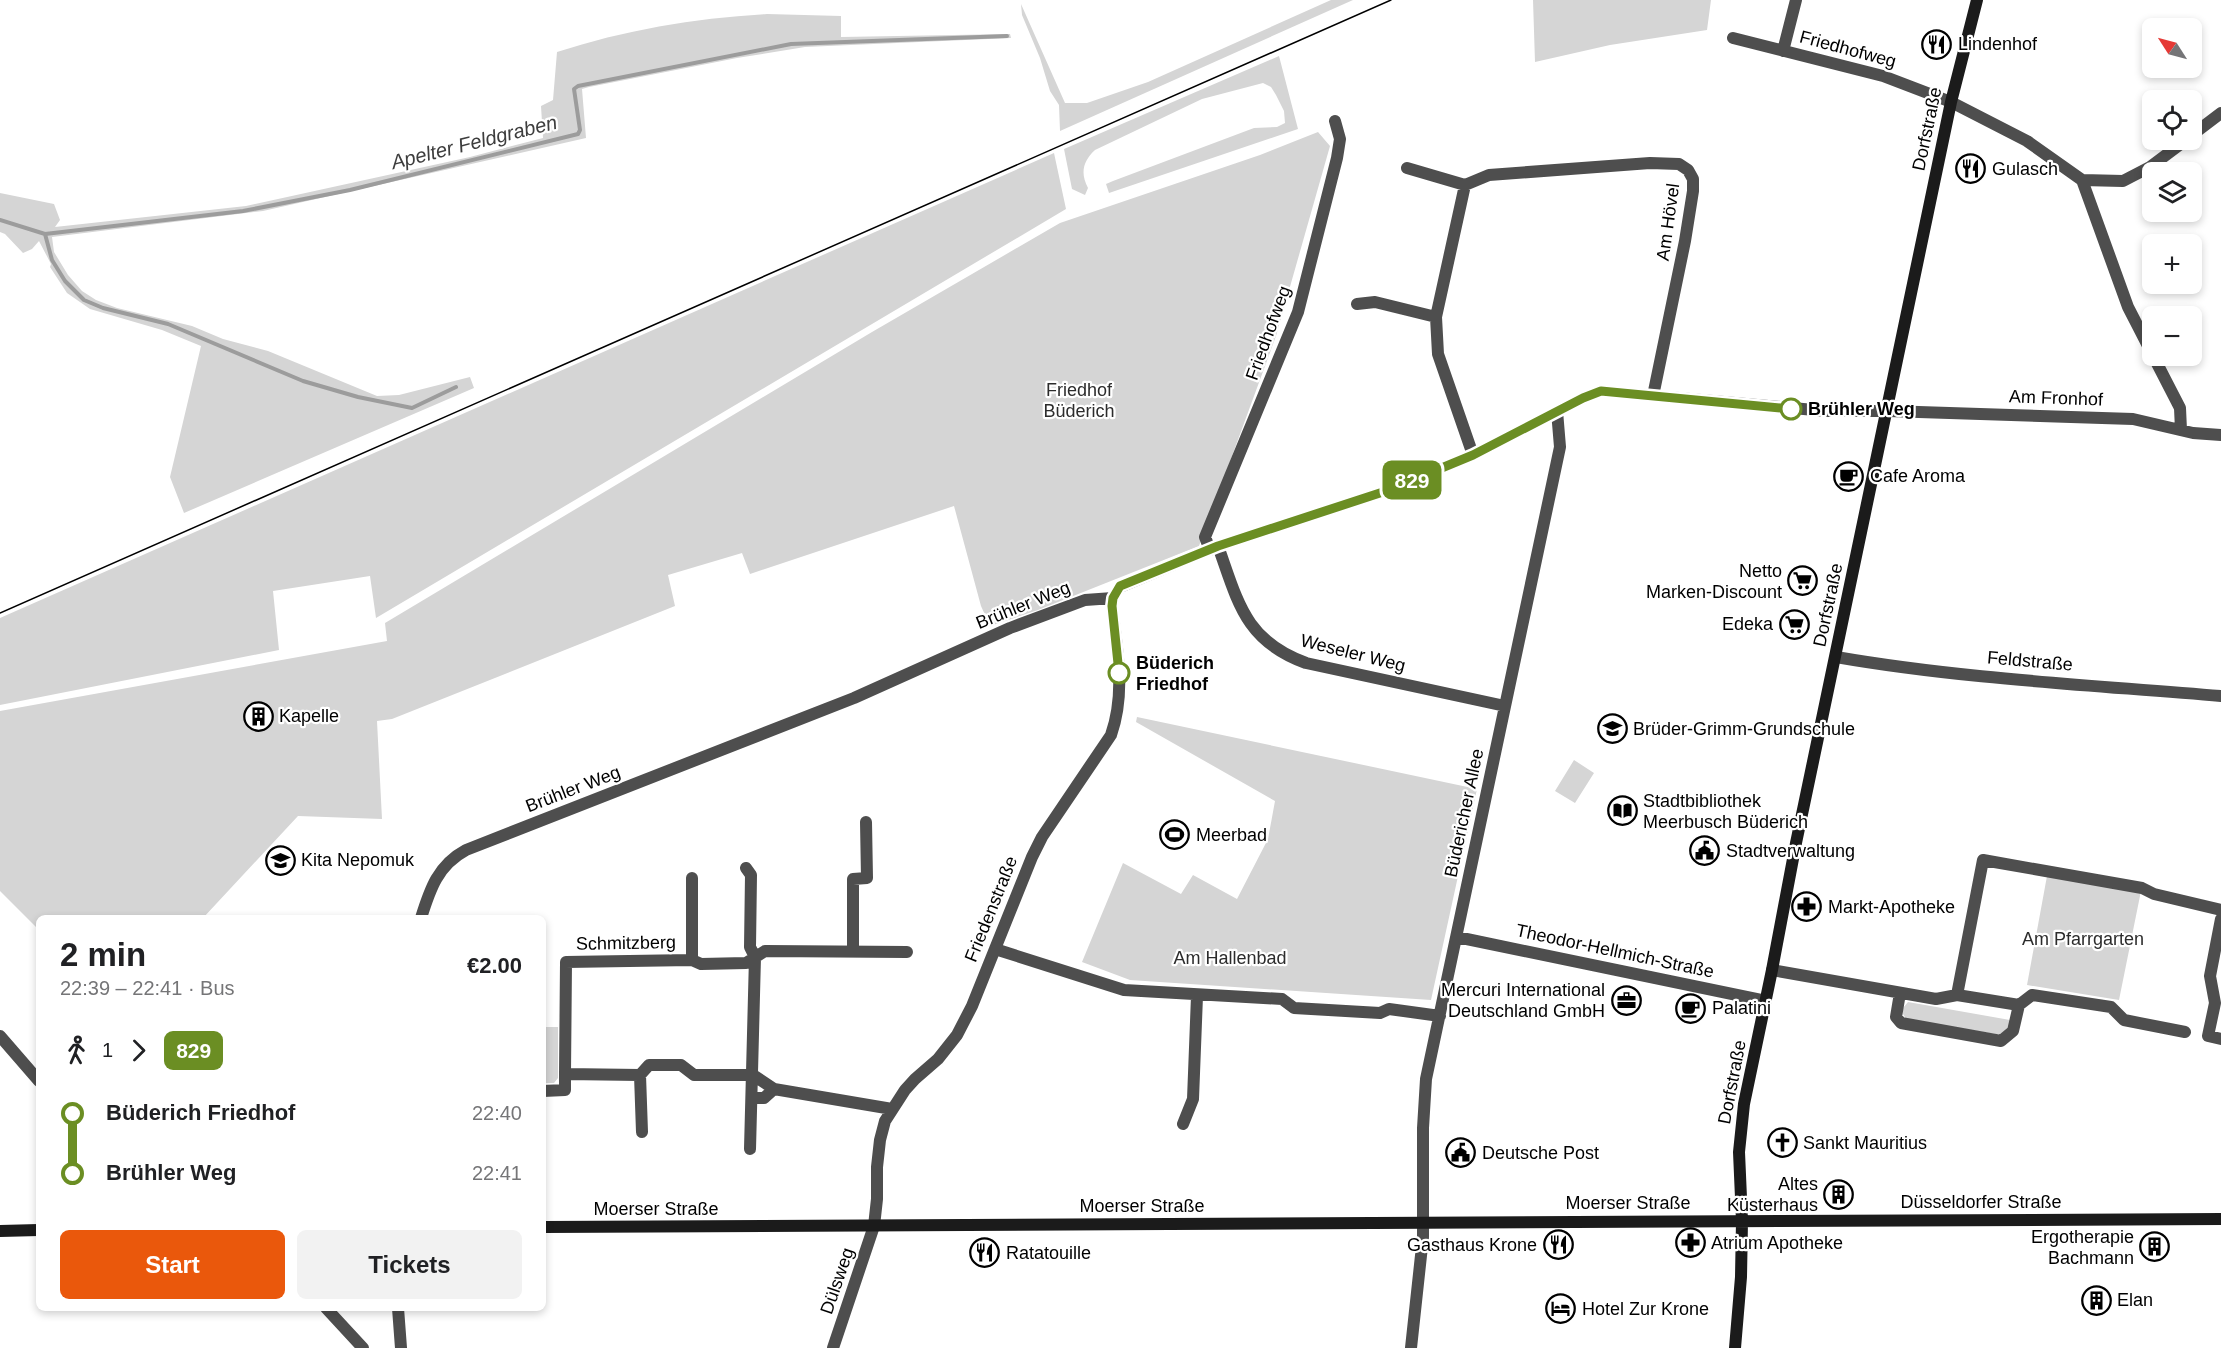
<!DOCTYPE html>
<html lang="en">
<head>
<meta charset="utf-8">
<style>
  :root { --surface:#fff; --page:#f2f2f2; --text:#202124; --muted:#757577; --accent:#ea580c }
  body { margin:0; font-family:Helvetica,sans-serif; background:var(--page); color:var(--text); height:100vh; display:flex; flex-direction:column; font-size:22px; white-space:nowrap }
  * { box-sizing:border-box; margin:0 }
  p { font-size:20px; color:var(--muted) }
  .icon { flex:none; width:33px; height:33px; fill:none; stroke:currentColor; stroke-width:2; stroke-linecap:round; stroke-linejoin:round }
  .map { position:relative; flex:1; overflow:hidden }
  .panel { position:absolute; left:36px; top:915px; width:510px; height:396px; display:flex; flex-direction:column; background:var(--surface); border-radius:9px; box-shadow:0 3px 9px #0003 }
  .panel>* { flex:none }
  .badge { padding:0 12px; border-radius:9px; font-size:21px; line-height:39px }
  .needle { width:39px; rotate:306deg }
  .tools { position:absolute; left:2142px; top:18px; display:grid; gap:12px }
  .tools a { display:grid; place-items:center; width:60px; height:60px; border-radius:9px; background:var(--surface); box-shadow:0 3px 9px #0003; font-size:30px }
  .map>.badge { position:absolute; translate:-50% -50%; box-shadow:0 0 0 3px #fff }
  .legs { display:flex; align-items:center; gap:9px; height:66px; padding:0 24px; font-size:20px }
  .legs p { margin-inline-start:auto }
  .head { display:flex; align-items:center; justify-content:space-between; height:102px; padding:0 24px }
  h1 { font-size:33px; font-weight:600; line-height:45px }
  .cta { display:flex; gap:12px; margin-top:auto; padding:12px 24px }
  .cta a { flex:1; height:69px; border-radius:9px; background:var(--accent); color:#fff; font-size:24px; font-weight:600; line-height:69px; text-align:center }
  .cta a+a { background:var(--page); color:var(--text) }
  ul { padding:0 24px; list-style:none }
  li { display:flex; align-items:center; gap:21px; height:60px; font-size:22px }
  li i { display:grid; place-items:center; width:9px; height:100%; margin:0 8px; background:currentColor }
  li i::after { content:''; width:15px; height:15px; margin:-8px; border:4px solid; border-radius:50%; background:var(--surface) }
  li p { margin-inline-start:auto }
  li:first-child i { background:linear-gradient(#0000 50%,currentColor 0) }
  li:last-child i { background:linear-gradient(currentColor 50%,#0000 0) }
  .map>svg:first-child { display:block }
  .green { fill:#d5d5d5 }
  .lines { fill:none; stroke-linecap:round; stroke-linejoin:round }
  .stream { stroke:#9c9c9c; stroke-width:4 }
  .minor { stroke:#4e4e4e; stroke-width:12 }
  .secondary { stroke:#1b1b1b; stroke-width:12 }
  .tram { stroke:#000; stroke-width:1.5 }
  .line-1-casing { stroke:#fff; stroke-width:14 }
  .line-1 { stroke:#6b8e23; stroke-width:9 }
  .stop-1-dot { fill:#fff; stroke:#6b8e23; stroke-width:3 }
  .labels { text-anchor:middle; dominant-baseline:central; stroke-width:4.5; stroke-linejoin:round; paint-order:stroke }
  .poi-label { font-size:18px; fill:#000; stroke:#fff; text-anchor:start }
  .street-label { font-size:18px; fill:#000; stroke:#fff }
  .park-label { font-size:18px; fill:#2c2c2c; stroke:#fff }
  .stop-label { font-size:18px; font-weight:bold; fill:#000; stroke:#fff; text-anchor:start }
  .water-label { font-size:20px; font-style:italic; fill:#3d3d3d; stroke:#fff }
</style>
</head>
<body>
<div class="map">
<svg width="2221" height="1348" viewBox="0 0 2221 1348">
  <rect width="100%" height="100%" fill="#fff"/>
  <path class="green" d="M1331,0H1353L1060,131L1059,105L1050,91L1040,58L1022,15L1021,4L1065,103H1087L1148,82Z
    M1533,0H1711L1707,30L1610,45L1535,62Z
    M767,14L841,16V37L1010,34L1011,38L805,47L737,58L589,87L582,89L586,138L263,211L52,237L54,252L68,275L82,291L96,300L117,308L192,326L223,339L268,351L377,396L399,395L470,377L474,388L184,513L170,477L201,346L162,330L90,309L67,293L50,267L51,264L39,241L32,249L23,253L5,234L0,232V193L54,204L60,220L55,227L246,206L470,157L543,138L541,106L553,100L557,52C624,30 696,18 767,14Z
    M1279,56L1298,129L1109,193L1106,184L1113,181L1254,128L1277,127L1285,123L1284,111L1276,95L1271,87L1263,83L1202,99L1095,150C1083,161 1080,173 1088,188L1085,195L1072,189L1064,149Z
    M1318,132L1330,146L1276,336L1199,546L1038,610L990,626L981,606L954,506L750,574L742,553L668,575L675,606L392,719L377,721L382,819L298,816L203,918H39V930L0,891V711L387,641L385,623L872,332L1060,223L1260,155Z
    M1054,153L1066,209L376,618L370,576L273,591L279,650L0,705V618Z
    M1137,717L1477,789L1431,1000L1130,980L1082,962L1123,863L1181,894L1193,875L1237,899L1268,839L1275,801L1136,722Z
    M1574,760L1594,773L1575,803L1555,791Z
    M2047,876L2141,891L2119,1000L2027,985Z
    M1908,1002L2010,1020L2009,1029L2001,1035L1906,1019L1903,1014V1008Z
    M543,1027H558V1078L554,1083H543Z"/>
  <g class="lines">
    <path class="stream" d="M0,220L45,234L243,211L350,190L578,134L580,130L574,89L578,86L791,44L1007,36
      M45,234L52,260L65,281L84,300L103,308L168,324L303,381L358,397L412,408L456,387"/>
    <path class="minor" d="M1733,38L1883,76L1951,102L2027,141L2082,180L2128,307L2180,408L2181,430
      M1783,51L1796,0
      M2192,135L2221,113
      M1407,168L1465,185
      M2082,180L2123,181L2150,167L2186,140
      M1357,304L1375,302L1436,317
      M1473,455L1438,354L1436,317L1465,185L1489,175L1650,163L1679,164L1688,170L1693,179V191L1685,241L1653,396
      M1218,546C1238,602 1245,641 1306,663L1505,706
      M1210,550L1205,537L1298,312L1337,158L1340,139L1335,121
      M1836,657C1963,679 2093,685 2221,696
      M746,868L751,875L750,947L755,957L750,1149
      M692,878V960
      M421,918C430,889 438,865 466,850L854,698L1010,628L1085,600L1113,598
      M2221,919L2210,976L2215,1003L2208,1036L2221,1039
      M1457,937L1766,1001
      M995,949L1124,990L1282,999L1294,1008L1380,1013L1389,1009L1440,1016
      M853,951V879L867,878L866,822
      M1772,970L1936,999L1957,995L2019,1005L2032,995L2111,1007L2124,1020L2185,1032
      M1900,993L1896,1017L1901,1023L2001,1041L2013,1031L2019,1005
      M1957,995L1983,860L2142,888L2154,894L2221,910
      M0,1036L39,1081
      M565,1074L566,962L692,960L701,964L746,963L765,951L907,952
      M640,1075L642,1132
      M543,1091L565,1090V1074L640,1075L649,1065H681L694,1075H753L774,1089L892,1109
      M753,1098H764L774,1089
      M1183,1124L1193,1099L1197,996
      M326,1308L363,1348
      M398,1308L401,1348
      M833,1348L874,1226L877,1199V1167L880,1140L885,1121L905,1090L915,1079L938,1059L957,1035L972,1006L1032,857L1042,837L1111,735C1126,692 1117,650 1112,606L1113,598L1120,587L1218,546L1386,491L1473,455L1583,398L1601,391L1826,411H1888L2133,419L2193,433L2221,435
      M1411,1348L1423,1237V1128L1426,1079L1560,447L1557,411"/>
    <path class="secondary" d="M543,1227L2221,1219
      M0,1231L39,1230
      M1735,1348L1741,1277L1742,1221L1739,1152L1744,1104L1772,970L1796,843L1951,102L1977,0"/>
    <path class="tram" d="M0,613L1391,0"/>
  </g>
  <g class="lines">
    <defs>
      <path id="line-1" d="M1119,673L1112,606L1113,598L1120,586L1218,546L1386,491L1473,455L1583,398L1601,391L1791,409"/>
    </defs>
    <use href="#line-1" class="line-1-casing"/>
    <use href="#line-1" class="line-1"/>
  </g>
  <defs>
    <symbol id="restaurant-ring" viewBox="-11 -11 22 22"><circle r="9.5" fill="#fff" stroke="#000" stroke-width="1.5"/><path d="M-5-6h1v4h1v-4h1v4h1v-4h1v5L-1.5 .5V6h-2V.5L-5-1ZM5-6V6H3V1.5H1.5Q1.5-4 5-6Z" fill="#000"/></symbol>
    <symbol id="cafe-ring" viewBox="-11 -11 22 22"><circle r="9.5" fill="#fff" stroke="#000" stroke-width="1.5"/><path d="M-5.5-4.5H6V0H3Q3 3.5 0 3.5H-2.5Q-5.5 3.5-5.5 0ZM3-3.2v2h1.7v-2ZM-6 4.5H4V6H-6Z" fill="#000"/></symbol>
    <symbol id="supermarket-ring" viewBox="-11 -11 22 22"><circle r="9.5" fill="#fff" stroke="#000" stroke-width="1.5"/><path d="M-6-5.5h2.5l.6 2H6L4.5 2H-2.5L-4.4-4H-6ZM-1.5 3.2a1.3 1.3 0 1 0 .1 0ZM3 3.2a1.3 1.3 0 1 0 .1 0Z" fill="#000"/></symbol>
    <symbol id="building-ring" viewBox="-11 -11 22 22"><circle r="9.5" fill="#fff" stroke="#000" stroke-width="1.5"/><path d="M-4-6H4V6H1V3H-1V6H-4ZM-2.5-4.3h1.7v1.8h-1.7ZM.8-4.3h1.7v1.8H.8ZM-2.5-1h1.7V.8h-1.7ZM.8-1h1.7V.8H.8Z" fill="#000"/></symbol>
    <symbol id="school-ring" viewBox="-11 -11 22 22"><circle r="9.5" fill="#fff" stroke="#000" stroke-width="1.5"/><path d="M0-5L7-2L0 1L-7-2ZM-4 1L0 2.5L4 1V4Q0 6-4 4Z" fill="#000"/></symbol>
    <symbol id="library-ring" viewBox="-11 -11 22 22"><circle r="9.5" fill="#fff" stroke="#000" stroke-width="1.5"/><path d="M-6-4Q-3-5.5-.7-3.5V5Q-3 3-6 4ZM6-4Q3-5.5 .7-3.5V5Q3 3 6 4Z" fill="#000"/></symbol>
    <symbol id="stadium-ring" viewBox="-11 -11 22 22"><circle r="9.5" fill="#fff" stroke="#000" stroke-width="1.5"/><path d="M0-5a6.5 5 0 1 0 0 10a6.5 5 0 1 0 0-10ZM-3.5-1.8h7v3.6h-7Z" fill="#000"/></symbol>
    <symbol id="civic-ring" viewBox="-11 -11 22 22"><circle r="9.5" fill="#fff" stroke="#000" stroke-width="1.5"/><path d="M-.6-6.5H3V-4.5H.6V-3L4-1V1h2V6H-6V1h2V-1L-.6-3ZM-1.2 2.5V6h2.4V2.5Z" fill="#000"/></symbol>
    <symbol id="pharmacy-ring" viewBox="-11 -11 22 22"><circle r="9.5" fill="#fff" stroke="#000" stroke-width="1.5"/><path d="M-2-6h4v4h4v4h-4v4h-4v-4h-4v-4h4Z" fill="#000"/></symbol>
    <symbol id="office-ring" viewBox="-11 -11 22 22"><circle r="9.5" fill="#fff" stroke="#000" stroke-width="1.5"/><path d="M-6-3h4V-5.5h4V-3h4V5H-6ZM-1-4.5V-3h2v-1.5ZM-6 0V1H6V0Z" fill="#000"/></symbol>
    <symbol id="church-ring" viewBox="-11 -11 22 22"><circle r="9.5" fill="#fff" stroke="#000" stroke-width="1.5"/><path d="M-1.2-6h2.4v3.5h3.3v2.4h-3.3V6h-2.4V-.1h-3.3v-2.4h3.3Z" fill="#000"/></symbol>
    <symbol id="hotel-ring" viewBox="-11 -11 22 22"><circle r="9.5" fill="#fff" stroke="#000" stroke-width="1.5"/><path d="M-6-4.5h1.5V1H6V5H4.5V3h-9V5H-6ZM-4 0a1.8 1.8 0 1 1 3.6 0ZM.5 0V-2.5h3Q6-2.5 6 0Z" fill="#000"/></symbol>
  </defs>
  <g fill-rule="evenodd">
    <use href="#restaurant-ring" x="1920" y="28" width="33" height="33"/>
    <use href="#restaurant-ring" x="1954" y="152" width="33" height="33"/>
    <use href="#cafe-ring" x="1832" y="460" width="33" height="33"/>
    <use href="#supermarket-ring" x="1786" y="564" width="33" height="33"/>
    <use href="#supermarket-ring" x="1778" y="608" width="33" height="33"/>
    <use href="#building-ring" x="242" y="700" width="33" height="33"/>
    <use href="#school-ring" x="1596" y="712" width="33" height="33"/>
    <use href="#library-ring" x="1606" y="794" width="33" height="33"/>
    <use href="#stadium-ring" x="1158" y="818" width="33" height="33"/>
    <use href="#civic-ring" x="1688" y="834" width="33" height="33"/>
    <use href="#school-ring" x="264" y="844" width="33" height="33"/>
    <use href="#pharmacy-ring" x="1790" y="890" width="33" height="33"/>
    <use href="#office-ring" x="1610" y="984" width="33" height="33"/>
    <use href="#cafe-ring" x="1674" y="992" width="33" height="33"/>
    <use href="#church-ring" x="1766" y="1126" width="33" height="33"/>
    <use href="#civic-ring" x="1444" y="1136" width="33" height="33"/>
    <use href="#building-ring" x="1822" y="1178" width="33" height="33"/>
    <use href="#pharmacy-ring" x="1674" y="1226" width="33" height="33"/>
    <use href="#restaurant-ring" x="1542" y="1228" width="33" height="33"/>
    <use href="#building-ring" x="2138" y="1230" width="33" height="33"/>
    <use href="#restaurant-ring" x="968" y="1236" width="33" height="33"/>
    <use href="#building-ring" x="2080" y="1284" width="33" height="33"/>
    <use href="#hotel-ring" x="1544" y="1292" width="33" height="33"/>
  </g>
  <g class="stop-1-dot">
    <circle cx="1791" cy="409" r="10"/>
    <circle cx="1119" cy="673" r="10"/>
  </g>
  <g class="labels">
    <g class="poi-label">
      <text x="1958" y="44">Lindenhof</text>
      <text x="1992" y="169">Gulasch</text>
      <text x="1870" y="476">Cafe Aroma</text>
      <text x="1782" y="571" text-anchor="end">Netto<tspan x="1782" dy="21">Marken-Discount</tspan></text>
      <text x="1773" y="624" text-anchor="end">Edeka</text>
      <text x="279" y="716">Kapelle</text>
      <text x="1633" y="729">Brüder-Grimm-Grundschule</text>
      <text x="1643" y="801">Stadtbibliothek<tspan x="1643" dy="21">Meerbusch Büderich</tspan></text>
      <text x="1196" y="835">Meerbad</text>
      <text x="1726" y="851">Stadtverwaltung</text>
      <text x="301" y="860">Kita Nepomuk</text>
      <text x="1828" y="907">Markt-Apotheke</text>
      <text x="1605" y="990" text-anchor="end">Mercuri International<tspan x="1605" dy="21">Deutschland GmbH</tspan></text>
      <text x="1712" y="1008">Palatini</text>
      <text x="1803" y="1143">Sankt Mauritius</text>
      <text x="1482" y="1153">Deutsche Post</text>
      <text x="1818" y="1184" text-anchor="end">Altes<tspan x="1818" dy="21">Küsterhaus</tspan></text>
      <text x="2134" y="1237" text-anchor="end">Ergotherapie<tspan x="2134" dy="21">Bachmann</tspan></text>
      <text x="1711" y="1243">Atrium Apotheke</text>
      <text x="1537" y="1245" text-anchor="end">Gasthaus Krone</text>
      <text x="1006" y="1253">Ratatouille</text>
      <text x="2117" y="1300">Elan</text>
      <text x="1582" y="1309">Hotel Zur Krone</text>
    </g>
    <g class="street-label">
      <text transform="translate(1848 49) rotate(15)">Friedhofweg</text>
      <text transform="translate(1927 129) rotate(-78)">Dorfstraße</text>
      <text transform="translate(1668 222) rotate(-82)">Am Hövel</text>
      <text transform="translate(1268 333) rotate(-70)">Friedhofweg</text>
      <text transform="translate(2056 398) rotate(2)">Am Fronhof</text>
      <text transform="translate(1023 605) rotate(-22)">Brühler Weg</text>
      <text transform="translate(1828 605) rotate(-78)">Dorfstraße</text>
      <text transform="translate(1353 653) rotate(14)">Weseler Weg</text>
      <text transform="translate(2030 661) rotate(5)">Feldstraße</text>
      <text transform="translate(573 789) rotate(-21)">Brühler Weg</text>
      <text transform="translate(1464 813) rotate(-78)">Büdericher Allee</text>
      <text transform="translate(991 909) rotate(-68)">Friedenstraße</text>
      <text transform="translate(626 943) rotate(-1)">Schmitzberg</text>
      <text transform="translate(1615 951) rotate(12)">Theodor-Hellmich-Straße</text>
      <text transform="translate(1732 1082) rotate(-79)">Dorfstraße</text>
      <text x="1981" y="1202">Düsseldorfer Straße</text>
      <text x="1628" y="1203">Moerser Straße</text>
      <text x="1142" y="1206">Moerser Straße</text>
      <text x="656" y="1209">Moerser Straße</text>
      <text transform="translate(837 1281) rotate(-71)">Dülsweg</text>
    </g>
    <g class="park-label">
      <text x="1079" y="390">Friedhof<tspan x="1079" dy="21">Büderich</tspan></text>
      <text x="2083" y="939">Am Pfarrgarten</text>
      <text x="1230" y="958">Am Hallenbad</text>
    </g>
    <g class="stop-label">
      <text x="1808" y="409">Brühler Weg</text>
      <text x="1136" y="663">Büderich<tspan x="1136" dy="21">Friedhof</tspan></text>
    </g>
    <g class="water-label">
      <text transform="translate(474 142) rotate(-14)">Apelter Feldgraben</text>
    </g>
  </g>
</svg>
<div class="tools">
<a><svg class="needle" viewBox="-14 -14 28 28"><path d="M0-13l5 13h-10z" fill="#e53935"/><path d="M0 13l5-13h-10z" fill="#757577"/></svg></a>
<a><svg class="icon" aria-label="locate" viewBox="0 0 24 24"><circle cx="12" cy="12" r="6"/><path d="M12 2v4M12 18v4M2 12h4M18 12h4"/></svg></a>
<a><svg class="icon" aria-label="layers" viewBox="0 0 24 24"><path d="M12 4l9 5-9 5-9-5zM3 14l9 5 9-5"/></svg></a>
<a>+</a>
<a>−</a>
</div>
<b class="badge" style="left:1412px;top:480px;background:#6b8e23;color:#fff">829</b>
<section class="panel">
<div class="head"><div><h1>2 min</h1><p>22:39 – 22:41 · Bus</p></div><b>€2.00</b></div>
<div class="legs"><svg class="icon" aria-label="walk" viewBox="0 0 24 24"><circle cx="13" cy="4" r="2"/><path d="M13 8l-2 6 4 7M11 14l-3 7M7 12l3-4h3l4 4"/></svg>1<svg class="icon" aria-label="forward" viewBox="0 0 24 24"><path d="M9 5l7 7-7 7"/></svg><b class="badge" style="background:#6b8e23;color:#fff">829</b></div>
<ul>
<li><i style="color:#6b8e23"></i><b>Büderich Friedhof</b><p>22:40</p></li>
<li><i style="color:#6b8e23"></i><b>Brühler Weg</b><p>22:41</p></li>
</ul>
<div class="cta"><a>Start</a><a>Tickets</a></div>
</section>
</div>
</body>
</html>
